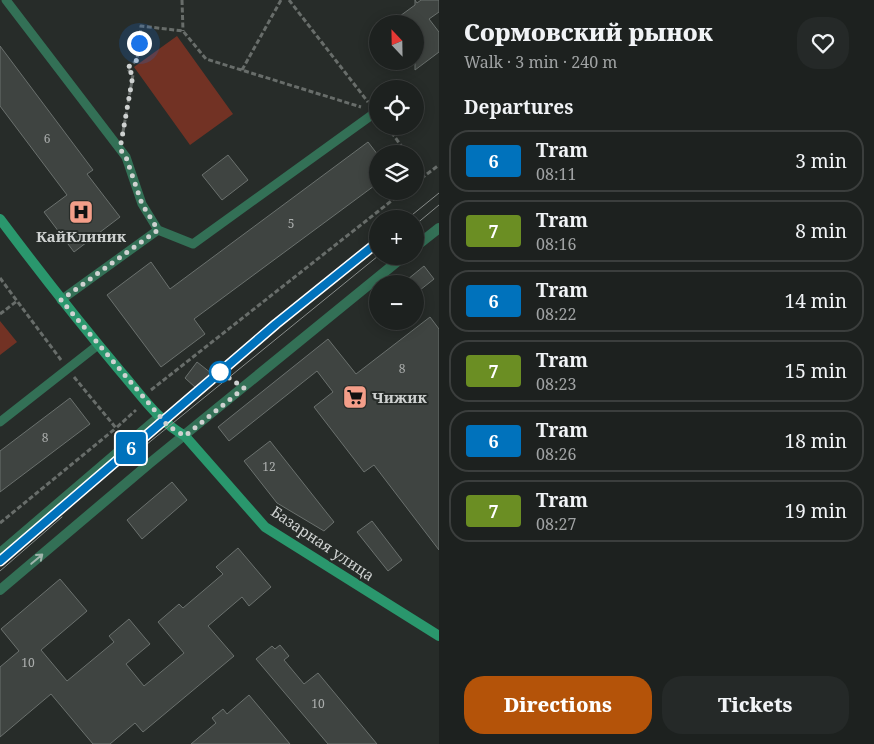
<!DOCTYPE html>
<html lang="en">
<head>
<meta charset="utf-8">
<style>
  :root { --surface:#1d211f; --page:#252928; --text:#f1f3f6; --muted:#a0a3a4; --line:#3b3e3d; --accent:#b45309 }
  body { margin:0; font-family:"Noto Serif",serif; background:var(--page); color:var(--text); height:100vh; display:flex; flex-direction:column; font-size:19px; white-space:nowrap }
  * { box-sizing:border-box; margin:0 }
  p { font-size:16px; color:var(--muted) }
  .icon { flex:none; width:28px; height:28px; fill:none; stroke:currentColor; stroke-width:2; stroke-linecap:round; stroke-linejoin:round }
  .map { position:relative; flex:1; overflow:hidden }
  .drawer { display:flex; flex-direction:column; background:var(--surface); width:435px }
  .drawer>* { flex:none }
  .badge { padding:0 10px; border-radius:4px; font-size:18px; line-height:32px }
  .needle { width:32px; rotate:338deg }
  .buttons { position:absolute; left:369px; top:15px; display:grid; gap:10px }
  .buttons a { display:grid; place-items:center; width:55px; height:55px; border-radius:50%; background:var(--surface); box-shadow:0 2px 12px #0003,0 0 0 1px var(--line); font-size:25px }
  .you { position:absolute; width:25px; height:25px; margin:-12px; border:4px solid #fff; border-radius:50%; background:#1a73e8; box-shadow:0 0 0 8px #1a73e833 }
  .map>.badge { position:absolute; translate:-50% -50%; box-shadow:0 0 0 2px #fff }
  h2 { padding:0 25px; font-size:19px; line-height:45px }
  .round { display:grid; place-items:center; flex:none; width:52px; height:52px; border-radius:20px; background:var(--page) }
  .summary { display:flex; align-items:center; justify-content:space-between; height:85px; padding:0 25px }
  h1 { font-size:24px; font-weight:800; line-height:38px }
  .primary-button { display:flex; gap:10px; margin-top:auto; padding:10px 25px }
  .primary-button a { flex:1; height:58px; border-radius:20px; background:var(--accent); color:#fff; font-size:20px; font-weight:800; line-height:58px; text-align:center }
  .primary-button a+a { background:var(--page); color:var(--text) }
  ul { padding:0; list-style:none }
  li { display:flex; align-items:center; gap:15px; height:62px; margin:0 10px 8px; padding:0 15px; border:2px solid var(--line); border-radius:20px }
  li div { flex:1 }
  li b { display:block; font-size:19px }
  li em { font-style:normal }
  li .badge { min-width:55px; font-weight:700; text-align:center }
  main { display:flex; flex:1; min-height:0 }
  .map>svg:first-child { display:block }
  .green { fill:#723224 }
  .building { fill:#3f4441; stroke:#6b716e }
  .lines { fill:none; stroke-linecap:round; stroke-linejoin:round }
  .path { stroke:#686d6a; stroke-width:3; stroke-dasharray:5 2.5; stroke-linecap:butt }
  .lane { stroke:#337056; stroke-width:9 }
  .street { stroke:#337056; stroke-width:10 }
  .secondary { stroke:#2a976d; stroke-width:10 }
  .tram { stroke:#888c8a; stroke-width:1 }
  .oneway { stroke:#a0b5ac }
  .line-casing { stroke:#fff; stroke-width:11 }
  .line { stroke:#0072bc; stroke-width:8 }
  .walk { stroke:#cfd2d1; stroke-width:5; stroke-dasharray:0 9 }
  .stop-dot { fill:#fff; stroke:#0072bc; stroke-width:2.5 }
  .labels { text-anchor:middle; dominant-baseline:central; stroke-width:4; stroke-linejoin:round; paint-order:stroke }
  .number-label { font-size:12px; fill:#abaead }
  .poi-label { font-size:15px; font-weight:bold; fill:#cfd2d1; stroke:#272c29 }
  .street-label { font-size:15px; fill:#cfd2d1; stroke:#272c29 }
</style>
</head>
<body>
<main>
<div class="map">
<svg width="439" height="744" viewBox="0 0 439 744">
  <rect width="100%" height="100%" fill="#272c29"/>
  <path class="green" d="M177,36L233,114L190,145L134,67Z
    M0,321L17,342L0,355Z"/>
  <path class="building" d="M415,0L417,3L421,0H439V12L429,19L439,32V52L415,70V24H389L415,5Z
    M0,46L93,170L87,174L120,217L74,252L44,212L67,195L0,106Z
    M368,142L378,155V183L194,319L205,334L161,367L107,295L151,262L170,289Z
    M228,155L248,180L222,200L202,175Z
    M424,266L434,279L415,294V284H402Z
    M430,317L439,329V550L374,465L364,472L314,407L333,392L317,371L229,441L218,427L328,339L356,374Z
    M197,362L211,373L196,388L185,378Z
    M70,398L90,424L0,492V451Z
    M270,441L334,522L324,531L277,503L244,461Z
    M172,482L187,500L142,539L127,520Z
    M372,521L402,560L388,571L357,532Z
    M238,548L271,587L249,606L242,597L208,626L234,656L143,732L135,723L110,744H93L51,694L0,737V667L19,651L1,629L60,579L87,611L41,650L67,681L114,642L109,636L129,619L150,644L126,664L144,686L184,653L158,622L179,604L183,608L223,574L216,567Z
    M280,645L289,656L284,660L304,684L318,673L377,744H328L256,659L272,646L275,649Z
    M249,695L290,744H191L216,723L212,718L223,709L227,714Z"/>
  <g class="lines">
    <path class="path" d="M182,0L183,31
      M289,0L368,102
      M242,70L281,0
      M387,126L407,154
      M123,132L133,75L127,68L137,60L141,26L183,31L206,59L361,107
      M415,164L424,176
      M415,183L439,165
      M0,278L61,360
      M0,314L17,301
      M74,377L116,428L136,410
      M151,390L404,191
      M0,523L116,428"/>
    <path class="lane" d="M6,0L126,157L142,204L158,230L61,300
      M158,230L193,244L376,112
      M0,422L98,345"/>
    <path class="street" d="M415,247L439,228
      M0,553L159,417
      M0,590L150,463L404,256"/>
    <path class="secondary" d="M0,219C39,271 79,322 121,372C141,395 158,421 185,436L265,527L439,636"/>
    <path class="tram" d="M407,219L439,193
      M415,225L439,205
      M130,458L378,256
      M0,561L276,324L378,242
      M0,571L62,517"/>
  </g>
  <defs><path id="oneway-shaft" d="M-6 0H5M1.5-3L5.5 0L1.5 3" fill="none" stroke-width="1.6" stroke-linecap="round" stroke-linejoin="round" transform="scale(1.25)"/></defs>
  <use class="oneway" href="#oneway-shaft" transform="translate(37 559) rotate(-40)"/>
  <g class="lines">
    <defs>
      <path id="line" d="M0,561L276,324L378,242"/>
    </defs>
    <use href="#line" class="line-casing"/>
    <use href="#line" class="line"/>
    <path class="walk" d="M139,43L137,60L127,68L133,75L120,149L126,157L142,204L158,230L61,300L163,420L168,426L185,436L244,388L220,372"/>
  </g>
  <defs>
    <symbol id="hospital-square" viewBox="-11 -11 22 22"><rect x="-9" y="-9" width="18" height="18" rx="4" fill="#f49e89" stroke="#272c29"/><path d="M-5-5h3v3.5h4V-5h3V5h-3V1.5h-4V5h-3Z" fill="#111"/></symbol>
    <symbol id="supermarket-square" viewBox="-11 -11 22 22"><rect x="-9" y="-9" width="18" height="18" rx="4" fill="#f49e89" stroke="#272c29"/><path d="M-6-5.5h2.5l.6 2H6L4.5 2H-2.5L-4.4-4H-6ZM-1.5 3.2a1.3 1.3 0 1 0 .1 0ZM3 3.2a1.3 1.3 0 1 0 .1 0Z" fill="#111"/></symbol>
  </defs>
  <g fill-rule="evenodd">
    <use href="#hospital-square" x="67" y="198" width="28" height="28"/>
    <use href="#supermarket-square" x="341" y="383" width="28" height="28"/>
  </g>
  <circle class="stop-dot" cx="220" cy="372" r="10"/>
  <g class="labels">
    <g class="number-label">
      <text x="47" y="138">6</text>
      <text x="291" y="223">5</text>
      <text x="402" y="368">8</text>
      <text x="45" y="437">8</text>
      <text x="269" y="466">12</text>
      <text x="28" y="662">10</text>
      <text x="318" y="703">10</text>
    </g>
    <g class="poi-label">
      <text x="81" y="236">КайКлиник</text>
      <text x="372" y="397" text-anchor="start">Чижик</text>
    </g>
    <g class="street-label">
      <text transform="translate(323 543) rotate(34)">Базарная улица</text>
    </g>
  </g>
</svg>
<div class="buttons">
<a><svg class="needle" viewBox="-14 -14 28 28"><path d="M0-13l5 13h-10z" fill="#e53935"/><path d="M0 13l5-13h-10z" fill="#a0a3a4"/></svg></a>
<a><svg class="icon" aria-label="locate" viewBox="0 0 24 24"><circle cx="12" cy="12" r="6"/><path d="M12 2v4M12 18v4M2 12h4M18 12h4"/></svg></a>
<a><svg class="icon" aria-label="layers" viewBox="0 0 24 24"><path d="M12 4l9 5-9 5-9-5zM3 14l9 5 9-5"/></svg></a>
<a>+</a>
<a>−</a>
</div>
<div class="you" style="left:139px;top:43px"></div>
<b class="badge" style="left:131px;top:448px;background:#0072bc;color:#fff">6</b>
</div>
<section class="drawer">
<div class="summary"><div><h1>Сормовский рынок</h1><p>Walk · 3 min · 240 m</p></div><a class="round"><svg class="icon" aria-label="heart" viewBox="0 0 24 24"><path d="M12 20l-8-8c-3-5 5-10 8-4 3-6 11-1 8 4z"/></svg></a></div>
<h2>Departures</h2>
<ul>
<li><span class="badge" style="background:#0072bc;color:#fff">6</span><div><b>Tram</b><p>08:11</p></div><em>3 min</em></li>
<li><span class="badge" style="background:#6b8e23;color:#fff">7</span><div><b>Tram</b><p>08:16</p></div><em>8 min</em></li>
<li><span class="badge" style="background:#0072bc;color:#fff">6</span><div><b>Tram</b><p>08:22</p></div><em>14 min</em></li>
<li><span class="badge" style="background:#6b8e23;color:#fff">7</span><div><b>Tram</b><p>08:23</p></div><em>15 min</em></li>
<li><span class="badge" style="background:#0072bc;color:#fff">6</span><div><b>Tram</b><p>08:26</p></div><em>18 min</em></li>
<li><span class="badge" style="background:#6b8e23;color:#fff">7</span><div><b>Tram</b><p>08:27</p></div><em>19 min</em></li>
</ul>
<div class="primary-button"><a>Directions</a><a>Tickets</a></div>
</section>
</main>
</body>
</html>
